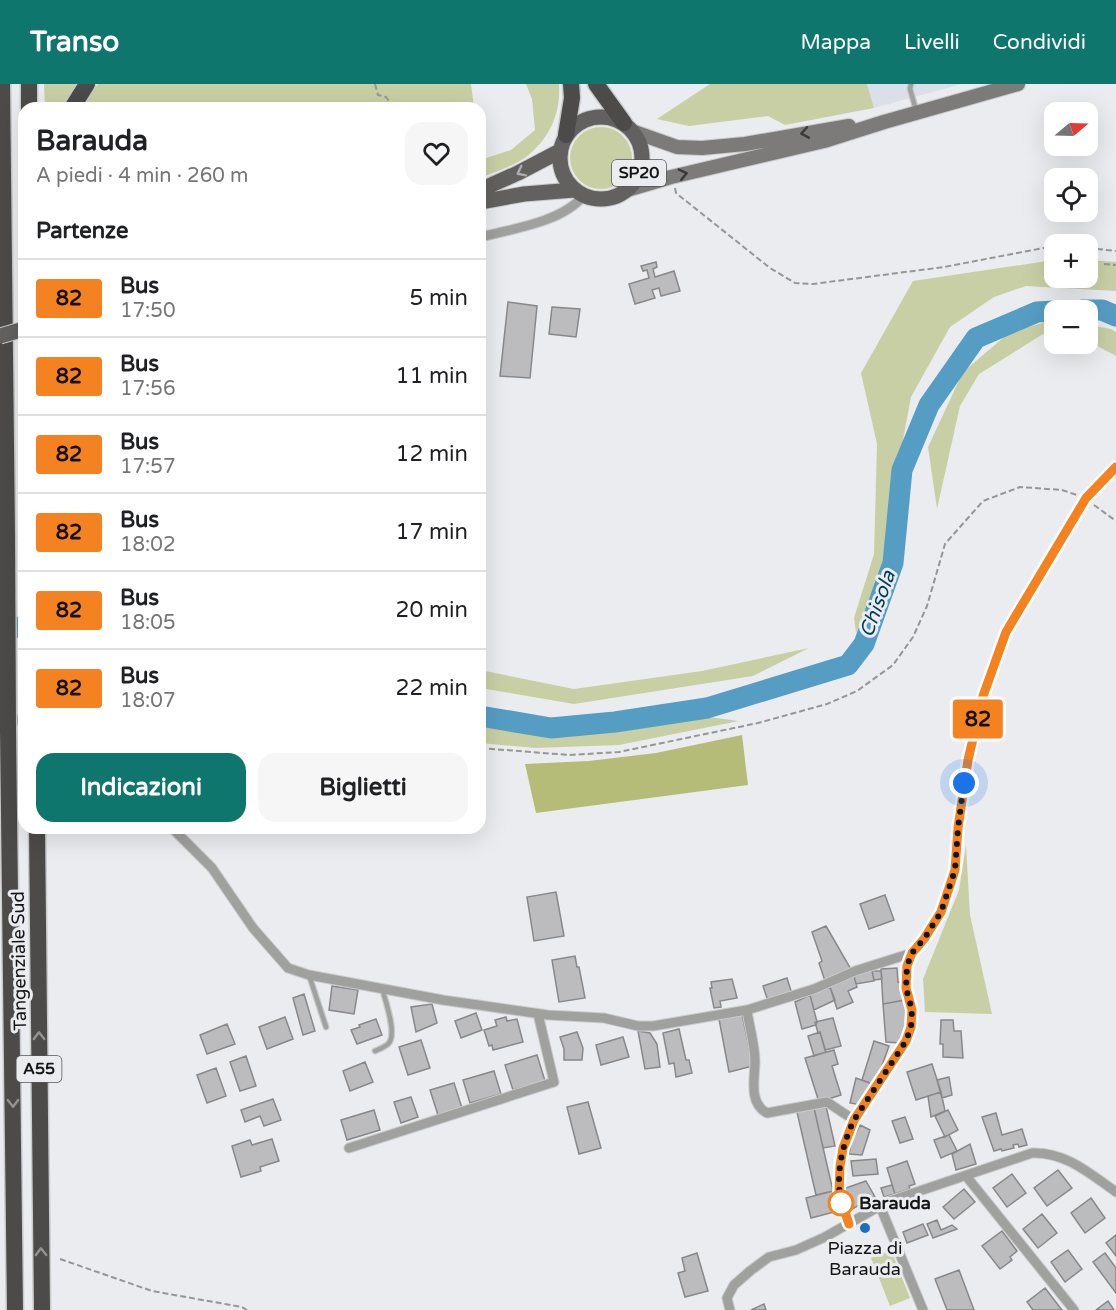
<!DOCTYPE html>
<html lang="it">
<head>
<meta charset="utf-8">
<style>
  :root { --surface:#fff; --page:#f6f6f6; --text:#202124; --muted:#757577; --line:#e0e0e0; --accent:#0f766e }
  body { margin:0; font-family:"Varela Round",sans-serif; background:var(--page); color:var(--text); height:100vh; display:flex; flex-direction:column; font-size:22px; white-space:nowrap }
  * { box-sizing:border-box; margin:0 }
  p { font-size:20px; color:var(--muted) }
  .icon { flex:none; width:33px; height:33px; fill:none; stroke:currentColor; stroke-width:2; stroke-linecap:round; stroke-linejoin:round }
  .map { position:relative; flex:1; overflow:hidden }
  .drawer { position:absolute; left:18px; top:18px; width:468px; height:732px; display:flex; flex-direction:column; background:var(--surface); border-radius:18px; box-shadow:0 6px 24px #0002 }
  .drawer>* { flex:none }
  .badge { padding:0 12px; border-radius:4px; font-size:21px; line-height:39px }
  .needle { width:39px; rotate:71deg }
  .controls { position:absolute; left:1044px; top:18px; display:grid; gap:12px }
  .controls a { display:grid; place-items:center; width:54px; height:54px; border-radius:12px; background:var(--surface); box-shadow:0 6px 24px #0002; font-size:30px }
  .you { position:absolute; width:30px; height:30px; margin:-15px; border:4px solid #fff; border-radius:50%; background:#1a73e8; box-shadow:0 0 0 9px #1a73e833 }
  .map>.badge { position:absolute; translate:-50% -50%; box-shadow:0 0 0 3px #fff }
  h2 { padding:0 18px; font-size:22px; line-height:54px }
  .round { display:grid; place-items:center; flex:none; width:63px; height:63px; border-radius:18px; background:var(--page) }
  .head { display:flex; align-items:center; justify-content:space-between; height:102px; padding:0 18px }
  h1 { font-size:28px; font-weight:700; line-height:45px }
  .action { display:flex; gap:12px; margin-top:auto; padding:12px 18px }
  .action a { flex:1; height:69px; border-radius:18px; background:var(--accent); color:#fff; font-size:24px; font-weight:700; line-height:69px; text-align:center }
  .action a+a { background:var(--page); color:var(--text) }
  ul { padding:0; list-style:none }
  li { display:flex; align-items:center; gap:18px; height:78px; padding:0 18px; border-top:2px solid var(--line) }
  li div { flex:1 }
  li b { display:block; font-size:22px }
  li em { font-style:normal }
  li .badge { min-width:66px; font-weight:700; text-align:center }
  header { display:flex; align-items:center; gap:36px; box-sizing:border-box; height:84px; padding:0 30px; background:var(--accent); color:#fff }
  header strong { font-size:28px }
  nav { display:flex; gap:33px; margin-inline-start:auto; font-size:21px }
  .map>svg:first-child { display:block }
  .built { fill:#dbdfe9 }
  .green { fill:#c9cfa5 }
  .forest { fill:#b4bc77 }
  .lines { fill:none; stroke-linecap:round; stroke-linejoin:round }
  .river { stroke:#569dc3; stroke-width:21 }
  .building { fill:#bcbcbe; stroke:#88888b; stroke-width:1.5 }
  .service-casing { stroke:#c9cacc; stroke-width:7 }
  .minor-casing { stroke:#c9cacc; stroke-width:11 }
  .secondary-casing { stroke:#c9cacc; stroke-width:16 }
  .primary-casing { stroke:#c9cacc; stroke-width:17 }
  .motorway-casing { stroke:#c9cacc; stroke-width:19 }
  .path { stroke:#969698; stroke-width:2; stroke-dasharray:6 3; stroke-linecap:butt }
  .service { stroke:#a0a09f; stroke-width:4.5 }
  .minor { stroke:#a0a09f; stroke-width:9 }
  .secondary { stroke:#7c7b7a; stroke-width:14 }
  .primary { stroke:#62615f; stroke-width:15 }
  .motorway { stroke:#4c4b49; stroke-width:16 }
  .primary-bridge-casing { stroke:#c9cacc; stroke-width:17; stroke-linecap:butt }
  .motorway-bridge-casing { stroke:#c9cacc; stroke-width:19; stroke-linecap:butt }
  .primary-bridge { stroke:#62615f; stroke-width:15 }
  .motorway-bridge { stroke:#4c4b49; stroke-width:16 }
  .oneway { stroke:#393939 }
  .oneway2 { stroke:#adadae }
  .oneway3 { stroke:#949394 }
  .line-casing { stroke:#fff; stroke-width:14 }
  .line { stroke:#f58220; stroke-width:9 }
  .walk { stroke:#151516; stroke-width:6; stroke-dasharray:0 10.8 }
  .stop-dot { fill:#fff; stroke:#f58220; stroke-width:3 }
  .poi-dot { fill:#196fbd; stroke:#ebecef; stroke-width:2 }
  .labels { text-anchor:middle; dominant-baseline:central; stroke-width:6; stroke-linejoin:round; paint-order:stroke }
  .shield { fill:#ebecef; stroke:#555657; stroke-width:1.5 }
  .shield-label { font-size:16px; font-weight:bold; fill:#151516 }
  .street-label { font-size:18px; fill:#151516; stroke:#ebecef }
  .stop-label { font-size:18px; font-weight:bold; fill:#151516; stroke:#ebecef; text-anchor:start }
  .poi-label { font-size:18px; fill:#151516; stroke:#ebecef }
  .water-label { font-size:20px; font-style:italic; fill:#003d57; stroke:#ebecef }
</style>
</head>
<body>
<header>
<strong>Transo</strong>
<nav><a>Mappa</a><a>Livelli</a><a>Condividi</a></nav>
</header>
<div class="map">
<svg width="1116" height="1226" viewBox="0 0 1116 1226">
  <rect width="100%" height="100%" fill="#ebecef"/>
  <path class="built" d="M867,0H962L874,24Z"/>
  <path class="green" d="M44,0H79L64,24H45Z
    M98,0H471L474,24H82Z
    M526,0H559C561,30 549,55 526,73C514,82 496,87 483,93L480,76L511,66L535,46L532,15Z
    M710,0H867L874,24L785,41L768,32L689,42L657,35Z
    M570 74a31 31 0 1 1 62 0a31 31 0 1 1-62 0Z
    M1054,176V194H1088V176L1116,178V207L1026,202L994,213L950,243L911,313L899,377L887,476L856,549L854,534L874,470L877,360L861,289L913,197Z
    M1054,236V252L1043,250L979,290L960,322L937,425L928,363L963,288L1010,248Z
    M1088,241L1111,245L1116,248V272L1088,257Z
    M809,564L753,592L574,620L480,604V586L574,605L702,587Z
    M709,633L739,637L619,661L535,664L480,659V641L537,651L618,648Z
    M966,761L970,831L992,930L925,928L923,895L959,806Z
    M891,1166L910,1214L890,1222L871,1174Z"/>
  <path class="forest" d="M742,651L748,701L536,729L525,680L589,677L656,669Z"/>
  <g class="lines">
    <path class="river" d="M1082,226H1102L1116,232
      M0,544L24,543
      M480,632L551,644L615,638L707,624L848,581L864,560L893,479L902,386L929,321L976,254L1037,228L1054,227"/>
  </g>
  <path class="building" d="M656,178L657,183L653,185L655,193L674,187L680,207L661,212L659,204L652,206L655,214L635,220L629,200L649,194L647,186L643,187L641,182Z
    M508,218L537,222L530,294L500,292Z
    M552,223L580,225L576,253L549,250Z
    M556,808L564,852L534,857L527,813Z
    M885,811L894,836L869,845L860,820Z
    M826,842L852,887L825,897L819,879L822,877L812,848Z
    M575,872L577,883H579L585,914L559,918L552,876Z
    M897,884L898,898L904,899L905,916L883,920L881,885Z
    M872,886L874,897L856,900L854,892Z
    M872,887H881L882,895L874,896Z
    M854,892L857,903L848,907L853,918L837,925L830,903Z
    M787,894L792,910L768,917L763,902Z
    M732,895L737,914L720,917L721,923L714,924L710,904H712L711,898Z
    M332,902L358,906L354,930L329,926Z
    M830,903L835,916L814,926L810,911Z
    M304,910L315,947L303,951L293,914Z
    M810,911L817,938L816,941L802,945L795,918Z
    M905,916L908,944L900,959L886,958L883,920Z
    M432,920L437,939L416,948L411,923Z
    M476,929L482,946L461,954L455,937Z
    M742,930L753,982L729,988L719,935Z
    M285,933L293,955L267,965L259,943Z
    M506,933L507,937L517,935L523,958L493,966L492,961L489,962L484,946L497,942L495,936Z
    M833,934L841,962L825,966L820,948L818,949L815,938Z
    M376,935L382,951L357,960L351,946L360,943L359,941Z
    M941,936H953L954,947H961L963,974L943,973V960H940Z
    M227,940L235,960L207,970L200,951Z
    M679,945L686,976H689L692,989L676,993L674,979L669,980L663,949Z
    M638,947L650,949L657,960L660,983L645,985Z
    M577,948L583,964L582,976H564V965L560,953Z
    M820,948L826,968L814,972L808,952Z
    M623,953L629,973L601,981L596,961Z
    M421,956L430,984L408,991L399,963Z
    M874,957L889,962L875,1001L862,996Z
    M834,966L838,980L832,982L841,1011L819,1018L805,974Z
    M537,971L545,997L513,1006L505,981Z
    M246,972L256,1002L240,1007L230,978Z
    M365,978L373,998L350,1007L343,987Z
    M932,980L941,1008L916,1016L907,988Z
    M216,984L226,1012L207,1019L197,991Z
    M494,987L501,1010L470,1019L463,996Z
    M949,993L952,1011L942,1014L937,996Z
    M856,994L875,1001L862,1021L850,1019Z
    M454,999L462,1024L438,1031L430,1006Z
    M941,1008L945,1027L931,1033L928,1012Z
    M411,1013L418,1033L401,1039L394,1018Z
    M273,1015L281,1036L264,1042L260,1032L245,1038L241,1026Z
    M588,1018L601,1064L579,1070L567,1023Z
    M826,1022L835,1062L823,1064L814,1024Z
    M814,1024L833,1107L816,1111L797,1028Z
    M374,1026L380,1046L347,1056L341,1036Z
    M948,1026L958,1046L945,1053L935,1032Z
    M996,1029L1002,1051L1022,1045L1027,1061L1019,1063L1018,1060L1013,1061L1014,1064L1002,1067L1001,1065L994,1067L982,1033Z
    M905,1033L913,1055L900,1059L892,1037Z
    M860,1041L870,1046L862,1071L849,1070L852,1056Z
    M949,1051L957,1067L941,1074L934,1056Z
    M272,1055L279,1077L260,1083L261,1087L241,1093L232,1062L250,1056L252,1061Z
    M970,1060L976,1080L956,1086L952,1070Z
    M876,1075L878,1090L853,1092L851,1077Z
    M907,1077L915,1100L909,1102L910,1105L895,1110L887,1084Z
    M1058,1086L1072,1104L1047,1122L1034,1104Z
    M1012,1090L1026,1109L1007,1123L993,1104Z
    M866,1097L875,1113L850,1126L843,1114V1105Z
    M892,1101L895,1110L884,1113L881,1104Z
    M964,1105L975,1118L954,1135L943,1123Z
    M833,1107L838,1127L811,1134L806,1114Z
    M875,1113L877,1118L863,1125L860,1121Z
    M1091,1114L1105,1134L1085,1149L1071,1129Z
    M1042,1130L1057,1149L1038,1164L1023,1145Z
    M937,1136L941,1146L952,1141L957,1145L933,1154L927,1140Z
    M923,1140L928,1151L907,1159L903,1148Z
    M1002,1147L1017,1167L1010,1173L1012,1176L1000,1185L982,1162Z
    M1116,1151V1172L1106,1159Z
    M1068,1166L1082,1185L1065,1198L1051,1178Z
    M697,1169L708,1207L685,1213L678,1189L685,1187L682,1174Z
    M1105,1169L1116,1184V1209L1093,1178Z
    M959,1186L974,1226H947L935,1195Z
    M1045,1204L1062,1226H1033L1027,1218Z
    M1108,1217L1114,1226H1096Z
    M764,1220L766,1226H751Z"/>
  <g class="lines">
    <defs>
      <path id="service" d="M911,0L910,5L916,26
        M309,891L326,943
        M375,967C379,965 385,963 388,960C398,951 385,916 382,904"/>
      <path id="minor" d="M480,153C512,145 563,138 584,111
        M5,636H24
        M172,744L212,784L253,844L288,884L309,891L443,916L548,931L604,934L638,942H653L747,926L814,905L855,887L912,869
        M747,926C749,942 755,961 755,977C755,994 748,1019 767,1029L827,1018L854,1036
        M349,1064L554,998L538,930
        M966,1092L1074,1226
        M880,1122L923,1226
        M849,1140L839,1111L840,1082L843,1063L854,1036L906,957L911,943L912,926L906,904L907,882L912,869L924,855L941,828L955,786L958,744L968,676L983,612L1006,548L1086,414L1116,383
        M730,1226L727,1214L734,1201L750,1187L769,1173L796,1166L825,1153L887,1118L1032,1069C1066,1068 1089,1089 1116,1108"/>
      <path id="secondary" d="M632,47L677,63L702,64L745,60L849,42
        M627,106L671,93L824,57L884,38L1018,0"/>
      <path id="primary" d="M560 74a41 41 0 1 1 82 0a41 41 0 1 1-82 0Z
        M480,106L518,89L560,67
        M480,118L524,110L574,106"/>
      <path id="motorway" d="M2,0L7,452
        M29,0V24
        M596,0L624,39
        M72,24L87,0
        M566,51L572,14L571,0
        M8,646L15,1226
        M37,744L42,1226"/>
    </defs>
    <use href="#service" class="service-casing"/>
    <use href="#minor" class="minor-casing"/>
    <use href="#secondary" class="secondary-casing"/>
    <use href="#primary" class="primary-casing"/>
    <use href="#motorway" class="motorway-casing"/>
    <path class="path" d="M375,0L378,11L386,13L394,24
      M675,104L676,109L770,184L795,199L813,200L944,183L1054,162
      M1088,164L1116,167
      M1104,180L1116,181
      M1094,421L1116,437
      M480,664L569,671L619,668L758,639L827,620L857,607L893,581L913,553L927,522L945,460L983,417L1020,403L1062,406L1077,411
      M60,1175L152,1207L242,1223L247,1226"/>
    <use href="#service" class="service"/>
    <use href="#minor" class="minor"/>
    <use href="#secondary" class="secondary"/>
    <use href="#primary" class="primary"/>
    <use href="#motorway" class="motorway"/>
    <defs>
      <path id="primary-bridge" d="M0,252L24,245"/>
      <path id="motorway-bridge" d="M7,452L8,646"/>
    </defs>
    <use href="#primary-bridge" class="primary-bridge-casing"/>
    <use href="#motorway-bridge" class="motorway-bridge-casing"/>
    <use href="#primary-bridge" class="primary-bridge"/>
    <use href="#motorway-bridge" class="motorway-bridge"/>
  </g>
  <defs><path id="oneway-chevron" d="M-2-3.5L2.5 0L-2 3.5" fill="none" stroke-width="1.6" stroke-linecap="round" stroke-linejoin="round" transform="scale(1.5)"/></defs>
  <g class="oneway">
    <use href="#oneway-chevron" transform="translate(805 49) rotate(170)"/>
    <use href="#oneway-chevron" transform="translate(683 90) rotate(-13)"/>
  </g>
  <use class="oneway2" href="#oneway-chevron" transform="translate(521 88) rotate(153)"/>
  <g class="oneway3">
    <use href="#oneway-chevron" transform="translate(39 952) rotate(-91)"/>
    <use href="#oneway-chevron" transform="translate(13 1019) rotate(89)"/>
    <use href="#oneway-chevron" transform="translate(41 1168) rotate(-91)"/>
  </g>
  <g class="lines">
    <defs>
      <path id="line" d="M849,1140L839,1111L840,1082L843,1064L854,1036L906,957L911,943L912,926L906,904L907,882L912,869L924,855L941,828L955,786L958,744L968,676L983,612L1006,548L1086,414L1116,383"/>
    </defs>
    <use href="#line" class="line-casing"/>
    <use href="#line" class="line"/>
    <path class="walk" d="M841,1119L842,1123C835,1093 841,1063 854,1036L906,957L911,943L912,926L906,904L907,882L912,869L924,855L941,828L955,786L958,744L964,699"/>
  </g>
  <circle class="stop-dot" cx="841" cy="1119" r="12"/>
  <circle class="poi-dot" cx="865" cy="1144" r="6"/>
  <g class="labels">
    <g class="shield">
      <rect x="612" y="76" width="54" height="26" rx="4.5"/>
      <rect x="16.5" y="972" width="45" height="26" rx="4.5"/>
    </g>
    <g class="shield-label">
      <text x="639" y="89">SP20</text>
      <text x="39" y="985">A55</text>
    </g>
    <g class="street-label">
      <text transform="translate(19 877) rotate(-91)">Tangenziale Sud</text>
    </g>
    <g class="stop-label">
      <text x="859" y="1119">Barauda</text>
    </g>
    <g class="poi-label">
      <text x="865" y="1164">Piazza di<tspan x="865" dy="21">Barauda</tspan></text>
    </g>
    <g class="water-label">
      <text transform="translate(878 520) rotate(-70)">Chisola</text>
    </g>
  </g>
</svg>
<div class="controls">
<a><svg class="needle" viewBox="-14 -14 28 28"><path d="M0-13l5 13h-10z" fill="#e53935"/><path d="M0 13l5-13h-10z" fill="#757577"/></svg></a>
<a><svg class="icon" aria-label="locate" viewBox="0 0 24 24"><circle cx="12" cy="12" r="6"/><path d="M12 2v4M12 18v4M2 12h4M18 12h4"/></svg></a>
<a>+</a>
<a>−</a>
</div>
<div class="you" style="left:964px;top:699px"></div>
<b class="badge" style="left:978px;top:635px;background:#f58220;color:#111">82</b>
<section class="drawer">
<div class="head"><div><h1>Barauda</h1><p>A piedi · 4 min · 260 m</p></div><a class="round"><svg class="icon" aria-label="heart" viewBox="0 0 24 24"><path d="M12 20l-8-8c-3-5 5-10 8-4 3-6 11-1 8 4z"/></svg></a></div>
<h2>Partenze</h2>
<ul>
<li><span class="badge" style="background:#f58220;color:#111">82</span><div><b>Bus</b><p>17:50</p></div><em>5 min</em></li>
<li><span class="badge" style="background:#f58220;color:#111">82</span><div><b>Bus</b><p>17:56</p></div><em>11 min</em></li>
<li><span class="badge" style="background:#f58220;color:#111">82</span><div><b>Bus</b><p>17:57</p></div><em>12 min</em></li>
<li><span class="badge" style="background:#f58220;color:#111">82</span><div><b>Bus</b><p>18:02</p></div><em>17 min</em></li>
<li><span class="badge" style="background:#f58220;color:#111">82</span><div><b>Bus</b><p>18:05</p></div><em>20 min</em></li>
<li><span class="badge" style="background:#f58220;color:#111">82</span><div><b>Bus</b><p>18:07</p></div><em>22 min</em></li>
</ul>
<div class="action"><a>Indicazioni</a><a>Biglietti</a></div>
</section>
</div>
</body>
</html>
